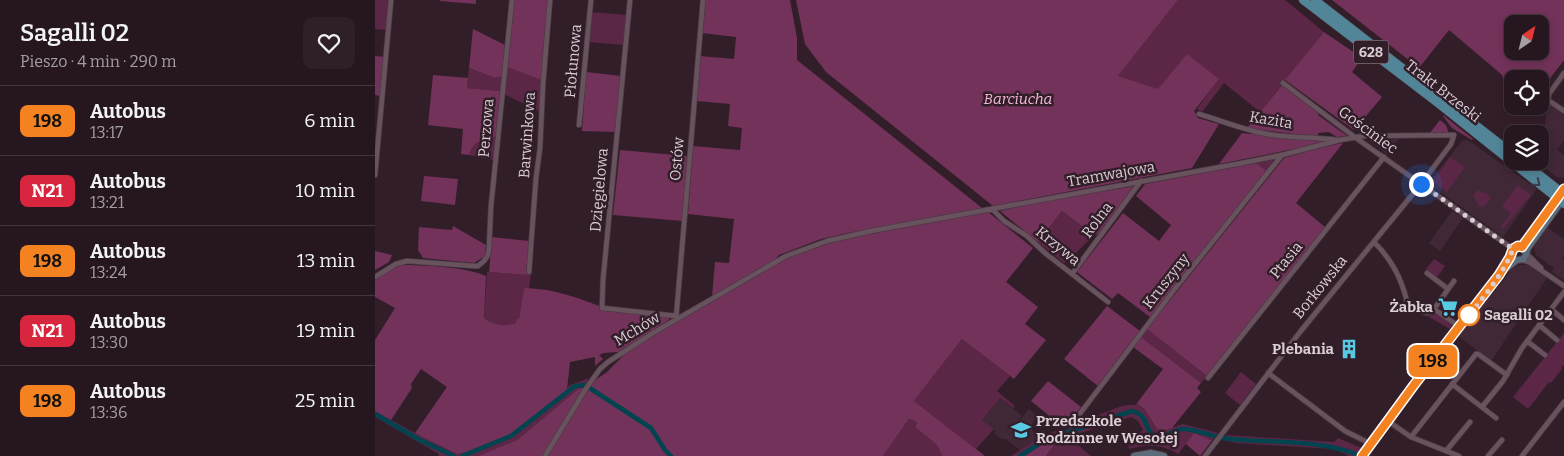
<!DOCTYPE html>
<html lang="pl">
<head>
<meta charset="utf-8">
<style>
  :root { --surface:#26161f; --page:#2e1f28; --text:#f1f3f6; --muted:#a49fa4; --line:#42353d }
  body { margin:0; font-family:Bitter,serif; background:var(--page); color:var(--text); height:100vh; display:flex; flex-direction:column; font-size:19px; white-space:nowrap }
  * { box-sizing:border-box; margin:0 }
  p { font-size:16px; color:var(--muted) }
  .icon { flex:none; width:28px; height:28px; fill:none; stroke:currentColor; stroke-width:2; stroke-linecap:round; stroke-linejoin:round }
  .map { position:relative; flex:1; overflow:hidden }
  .drawer { display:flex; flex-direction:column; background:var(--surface); width:375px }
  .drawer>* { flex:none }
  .badge { padding:0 10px; border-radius:8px; font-size:18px; line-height:32px }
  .needle { width:32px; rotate:35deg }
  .tools { position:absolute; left:1129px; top:15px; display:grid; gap:10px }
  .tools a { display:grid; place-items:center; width:45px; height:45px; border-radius:10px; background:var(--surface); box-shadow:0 2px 8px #0003,0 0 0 1px var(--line); font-size:25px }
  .you { position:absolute; width:25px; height:25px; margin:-12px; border:4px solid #fff; border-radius:50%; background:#1a73e8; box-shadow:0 0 0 8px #1a73e833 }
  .map>.badge { position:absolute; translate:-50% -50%; box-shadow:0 0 0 2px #fff }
  .round { display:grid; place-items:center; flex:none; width:52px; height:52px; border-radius:10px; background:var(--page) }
  .head { display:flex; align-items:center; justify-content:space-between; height:85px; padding:0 20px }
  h1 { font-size:24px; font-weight:600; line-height:38px }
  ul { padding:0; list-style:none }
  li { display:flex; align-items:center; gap:15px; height:70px; padding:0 20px; border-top:1px solid var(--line) }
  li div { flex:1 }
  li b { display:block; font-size:19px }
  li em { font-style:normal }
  li .badge { min-width:55px; font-weight:700; text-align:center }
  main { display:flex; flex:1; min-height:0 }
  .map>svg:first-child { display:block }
  .built { fill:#402837 }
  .green { fill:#5c2647 }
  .forest { fill:#73325a; fill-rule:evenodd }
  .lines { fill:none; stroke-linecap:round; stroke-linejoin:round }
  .canal { stroke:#004450; stroke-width:4.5 }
  .street-casing { stroke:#4b3b44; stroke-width:6 }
  .secondary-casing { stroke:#4b3b44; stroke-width:8 }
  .primary-casing { stroke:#4b3b44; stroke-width:9 }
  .street { stroke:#68525e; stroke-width:4.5 }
  .secondary { stroke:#5d6c7a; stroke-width:6 }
  .primary { stroke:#518597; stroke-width:8 }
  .oneway { stroke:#3b3d4a }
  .line-casing { stroke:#fff; stroke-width:11 }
  .line { stroke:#f58220; stroke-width:8 }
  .walk { stroke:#dacdd4; stroke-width:5; stroke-dasharray:0 9 }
  .stop-dot { fill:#fff; stroke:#f58220; stroke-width:2.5 }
  .labels { text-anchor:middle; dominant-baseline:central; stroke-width:5; stroke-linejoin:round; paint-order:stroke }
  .shield { fill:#321e29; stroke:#a898a1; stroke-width:1 }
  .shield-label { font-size:14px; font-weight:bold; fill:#dacdd4 }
  .street-label { font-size:15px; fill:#dacdd4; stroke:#321e29 }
  .park-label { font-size:15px; font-style:italic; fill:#f5b9da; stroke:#321e29 }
  .poi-label { font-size:15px; font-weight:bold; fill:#dacdd4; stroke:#321e29; text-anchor:end }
  .stop-label { font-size:15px; font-weight:bold; fill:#dacdd4; stroke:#321e29; text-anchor:start }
</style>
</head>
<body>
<main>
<section class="drawer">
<div class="head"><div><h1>Sagalli 02</h1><p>Pieszo · 4 min · 290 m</p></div><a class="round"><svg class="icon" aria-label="heart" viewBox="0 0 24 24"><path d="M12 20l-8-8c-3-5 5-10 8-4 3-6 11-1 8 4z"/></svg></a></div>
<ul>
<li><span class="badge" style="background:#f58220;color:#111">198</span><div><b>Autobus</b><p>13:17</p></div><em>6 min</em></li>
<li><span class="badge" style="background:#d7263d;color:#fff">N21</span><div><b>Autobus</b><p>13:21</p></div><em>10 min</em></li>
<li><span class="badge" style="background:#f58220;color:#111">198</span><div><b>Autobus</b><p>13:24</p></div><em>13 min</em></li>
<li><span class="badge" style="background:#d7263d;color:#fff">N21</span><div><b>Autobus</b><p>13:30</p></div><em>19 min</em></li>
<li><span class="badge" style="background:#f58220;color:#111">198</span><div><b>Autobus</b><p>13:36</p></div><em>25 min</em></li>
</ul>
</section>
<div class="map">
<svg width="1189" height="456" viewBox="0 0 1189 456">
  <rect width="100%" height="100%" fill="#321e29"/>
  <path class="built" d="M1173,103L1189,115V141L1182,150L1189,155V178L1182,177L1161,161H1165V149L1167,145Z
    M996,139H1024L1012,154L994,141Z
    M1093,140L1162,189L1128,237L1075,199L1056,185L1054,182L1087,141Z
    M1077,211L1088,218L1065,251L1054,243Z
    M1172,227L1189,239V256L1187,259L1189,260V280L1177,272L1179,268L1161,255L1159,247Z
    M1146,265H1153L1172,278L1116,361L1083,336L1107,304L1121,290L1136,270L1140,267Z
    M625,398L647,416L644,419L645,420L654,409L663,416L654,427L665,437L645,450L631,439H626L619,433L620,430L607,420Z"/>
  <path class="green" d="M0,0H15L12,30L0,29Z
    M803,0H910L949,32L885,112L849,83L827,112L822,109L843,79L783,90L743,76Z
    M216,12L252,15L249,45L214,42Z
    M132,67L166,80V112L129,94Z
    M94,68L120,78L127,76L125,91L92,88Z
    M121,135L119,160L94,155C101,134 108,146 121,135Z
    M1075,157L1090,167L1072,192L1058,181Z
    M897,159L899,162L892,171L881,163Z
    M1143,185L1156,195L1128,229L1125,227L1136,214L1127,206Z
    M1103,190L1107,193L1110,192L1116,198L1109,207L1104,206L1098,195Z
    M687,211L719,235L692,262L689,263L663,242Z
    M1059,259L1070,266L1062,277L1051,269Z
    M112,272L151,275V273H156L154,288H149L144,320C136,330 118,326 109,319Z
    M1062,313L1078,324L1075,329L1054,317L1056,314Z
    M772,329L832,376L826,383L766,337Z
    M1189,333V365L1186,367L1187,369L1176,383L1174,382L1153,409L1138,397Z
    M587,339L635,376L622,391L640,406L638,408L625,398L607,420L619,429L601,449L539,401Z
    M866,372L881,384L865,405L850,393Z
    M214,378L209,388L202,390L142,440L103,456H64V454L0,417V411L40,433L83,454L92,452L130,438L192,390L193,386Z
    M762,403L770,410L782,429L786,431L808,424L843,433L838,439L835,440L819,434L803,454C787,444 771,444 754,449C752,440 761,436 768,430L763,421L756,417L693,437L716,456H671L683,441L668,444L650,456H636L665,437L683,430L687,432L699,426L702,423L747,406L754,405H760Z
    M534,419L538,420L542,423L540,427L562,445L567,456H508Z
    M852,435L959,442L963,438L989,449L984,456H972L973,455L959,449L862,443L847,440Z"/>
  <path class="forest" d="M65,0H101V4L65,1Z
    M139,0H173L166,80L132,67Z
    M330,0H415L422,38V60L607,208L468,234L446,239L404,255L400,260L337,296L340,262L354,263L359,219L313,214L318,146L365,150L367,128L353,126L355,104L321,101L325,56L359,59L361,37L327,33Z
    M421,0H803L743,76L783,89L812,54L844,79L819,111L823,118L844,124L817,168L618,206L451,72L430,44Z
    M957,0H1189V60L1167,89L1168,100L1165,106V79H1138L1137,91L1130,81L1126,74L1074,30L1044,68ZM1138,24H1165V51H1138Z
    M98,29L130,45L127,76L120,78L94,68Z
    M949,32L987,58L977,72L1007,97L979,130L910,80Z
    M0,56L9,57L5,96L0,95Z
    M211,72L246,76L240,132L207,131Z
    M58,75L93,78L92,88L125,91L121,135C108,147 102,133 94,155L86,154L88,129L53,125Z
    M907,85L944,113L943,115L972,136L962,137L954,132L943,133V137L872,128Z
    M1068,115L1098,139L1097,140L1077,128L1068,116Z
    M1065,120L1071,125L1074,134H1054Z
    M867,133L948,141L949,143L844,164Z
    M968,143L921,203L950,227L832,376L772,329L909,158L949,147Z
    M245,150L312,156L307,221L238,215Z
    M881,163L892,171L775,317L743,293L737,299L702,272L748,213L784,241L796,225L761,196L770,184Z
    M49,176L83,179L80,205L46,201Z
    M761,186L723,234L719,235L687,211L663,242L625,211L671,200Z
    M613,212L658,248L631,282L663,307L650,324L671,340L639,379L587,339L539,401L610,456H567L562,445L540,427L542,423L538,420L534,419L508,456H173L212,391L219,381L232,372L254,350L399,266L404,261L452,244L485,236Z
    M78,226L111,245L110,256L99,263L48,258L43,250L44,227L77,230Z
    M117,237L154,241L151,275L114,272Z
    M0,251L17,255L14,262L0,270Z
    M26,265C48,265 92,267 111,276L109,318C118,326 131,327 141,323L142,319H144L149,288C179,289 197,296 225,306V309L294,317V320L243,352L229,353L224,355L228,359L220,366V357L195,362L192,390L136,434L92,452L83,454L76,451L40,433L72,387L46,369L36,384L37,388L16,420L0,411V340L20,308L0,297V280L15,270Z
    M732,306L765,331L723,386L689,359Z
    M766,337L826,383L822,388L826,392L797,428L791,430L786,431L782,429L770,410L762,403L788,369L758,347Z
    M673,381L706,407L691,426H687L656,401Z
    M206,388H209L168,456H103L142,440L202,390Z
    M819,433L835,440L838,439L825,456L811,444Z
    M683,440L671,456H650L668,444Z"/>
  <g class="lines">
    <path class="canal" d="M0,414L45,440L79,456
      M87,456L136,436L200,386L210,385L276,428L290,450L296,456
      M645,456L670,440L757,411C775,415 768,431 782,438C792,437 798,430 807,429C816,428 837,436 848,438C893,444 941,438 984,455"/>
    <defs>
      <path id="street" d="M255,0L228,280L227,308L301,316
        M1189,73L1174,94L1173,100L1189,111
        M908,83L981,138L1138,249
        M824,114C847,121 869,130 892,134C915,138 939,137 962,140
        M204,125L216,0
        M0,175L16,0
        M617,209L629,221L652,236L670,253L733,302
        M999,242C1017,260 1026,278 1032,301L1029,305
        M1151,253L1166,268
        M1147,260L1154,262L1189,286
        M154,272L161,178L165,148L168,84L175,0
        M1052,273L1073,289
        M697,274L766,181
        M0,277L21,264L32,261L99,266H103L109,261L113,255L114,248L116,206L137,0
        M1079,281L1059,309L1085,327
        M1032,301L1048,312L1053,313L1059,309
        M1176,309L1189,320
        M301,319L328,0
        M1164,325L1182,340
        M1152,341L1170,355
        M893,373L970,431L996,444
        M833,378L1009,157
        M1077,384L1121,418
        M1107,407L1128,381L1147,348L1189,292
        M1013,421L1036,437L1084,456
        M697,424L799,290L907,155
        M1036,437L1101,354H1103L1132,375
        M1071,451L1095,422
        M170,456L210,390L225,369L233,362L278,333L411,256L452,241L496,231L862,164L907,155L965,140L988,136L1079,135L1076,144L1046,184L925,332L830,456
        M1113,456L1127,440
        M1147,456L1189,402"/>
      <path id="secondary" d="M1147,247L1189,189
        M1128,271L1142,260L1149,259L1153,248L1189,198
        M759,456L776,453L789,456
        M987,456L1039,385L1110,294L1135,257L1138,249L1143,246L1147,247"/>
      <path id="primary" d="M928,0L1064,104L1189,204
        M940,0L1138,154
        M1147,161L1189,194"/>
    </defs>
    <use href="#street" class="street-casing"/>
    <use href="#secondary" class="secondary-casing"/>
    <use href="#primary" class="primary-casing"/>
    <use href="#street" class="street"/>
    <use href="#secondary" class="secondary"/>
    <use href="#primary" class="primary"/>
  </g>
  <defs><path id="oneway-chevron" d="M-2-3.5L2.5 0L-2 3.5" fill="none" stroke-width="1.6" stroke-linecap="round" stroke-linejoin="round" transform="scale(1.25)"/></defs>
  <use class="oneway" href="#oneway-chevron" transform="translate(1162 183) rotate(39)"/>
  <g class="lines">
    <defs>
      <path id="line" d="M987,456L1039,385L1124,275L1135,257L1138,249L1143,246L1147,247L1149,244L1189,189"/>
    </defs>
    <use href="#line" class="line-casing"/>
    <use href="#line" class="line"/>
    <path class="walk" d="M1046,184L1138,249C1130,271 1109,297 1094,315"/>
  </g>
  <defs>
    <symbol id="supermarket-bare" viewBox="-9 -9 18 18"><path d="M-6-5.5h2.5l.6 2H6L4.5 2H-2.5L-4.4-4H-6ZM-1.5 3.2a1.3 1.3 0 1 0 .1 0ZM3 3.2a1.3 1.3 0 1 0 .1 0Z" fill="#57c9e2" stroke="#321e29" stroke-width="2.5" paint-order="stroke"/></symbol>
    <symbol id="building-bare" viewBox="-9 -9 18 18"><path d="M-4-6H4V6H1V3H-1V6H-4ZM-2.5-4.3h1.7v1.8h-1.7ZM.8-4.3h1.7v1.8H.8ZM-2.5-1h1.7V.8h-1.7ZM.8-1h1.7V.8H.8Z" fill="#57c9e2" stroke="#321e29" stroke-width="2.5" paint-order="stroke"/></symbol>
    <symbol id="school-bare" viewBox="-9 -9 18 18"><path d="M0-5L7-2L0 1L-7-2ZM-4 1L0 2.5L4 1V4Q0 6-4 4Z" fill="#57c9e2" stroke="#321e29" stroke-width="2.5" paint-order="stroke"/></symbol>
  </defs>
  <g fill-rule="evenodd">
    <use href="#supermarket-bare" x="1059" y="293" width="28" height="28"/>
    <use href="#building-bare" x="960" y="335" width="28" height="28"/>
    <use href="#school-bare" x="632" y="416" width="28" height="28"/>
  </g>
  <circle class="stop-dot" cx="1094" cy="315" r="10"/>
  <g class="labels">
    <rect class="shield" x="978.5" y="40.5" width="35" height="23" rx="4"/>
    <g class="shield-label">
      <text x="996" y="52">628</text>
    </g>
    <g class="street-label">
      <text transform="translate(198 61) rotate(-85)">Piołunowa</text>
      <text transform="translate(1068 91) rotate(38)">Trakt Brzeski</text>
      <text transform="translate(896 120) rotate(10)">Kazita</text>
      <text transform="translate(111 128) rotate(-85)">Perzowa</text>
      <text transform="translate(993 130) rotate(36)">Gościniec</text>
      <text transform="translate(152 135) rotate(-86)">Barwinkowa</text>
      <text transform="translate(302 159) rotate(-85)">Ostów</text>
      <text transform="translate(736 174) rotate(-10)">Tramwajowa</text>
      <text transform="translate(224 190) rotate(-85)">Dzięgielowa</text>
      <text transform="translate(722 220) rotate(-53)">Rolna</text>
      <text transform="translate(683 246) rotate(39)">Krzywa</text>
      <text transform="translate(911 260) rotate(-51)">Ptasia</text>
      <text transform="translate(791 281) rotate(-52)">Kruszyny</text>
      <text transform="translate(945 287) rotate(-51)">Borkowska</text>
      <text transform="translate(262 329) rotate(-31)">Mchów</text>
    </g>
    <g class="park-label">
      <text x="643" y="99">Barciucha</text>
    </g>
    <g class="poi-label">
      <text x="1058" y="307">Żabka</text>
      <text x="959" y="349">Plebania</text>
      <text x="661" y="421" text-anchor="start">Przedszkole<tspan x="661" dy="17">Rodzinne w Wesołej</tspan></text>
    </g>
    <g class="stop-label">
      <text x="1109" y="315">Sagalli 02</text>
    </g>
  </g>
</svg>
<div class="tools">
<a><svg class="needle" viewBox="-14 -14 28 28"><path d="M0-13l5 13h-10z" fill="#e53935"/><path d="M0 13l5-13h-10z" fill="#a49fa4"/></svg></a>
<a><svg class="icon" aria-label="locate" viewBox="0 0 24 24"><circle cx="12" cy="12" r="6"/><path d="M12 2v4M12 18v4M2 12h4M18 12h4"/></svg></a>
<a><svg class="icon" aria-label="layers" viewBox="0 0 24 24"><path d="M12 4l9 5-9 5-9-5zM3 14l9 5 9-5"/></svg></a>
</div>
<div class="you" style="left:1046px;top:184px"></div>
<b class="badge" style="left:1058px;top:361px;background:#f58220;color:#111">198</b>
</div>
</main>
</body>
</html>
